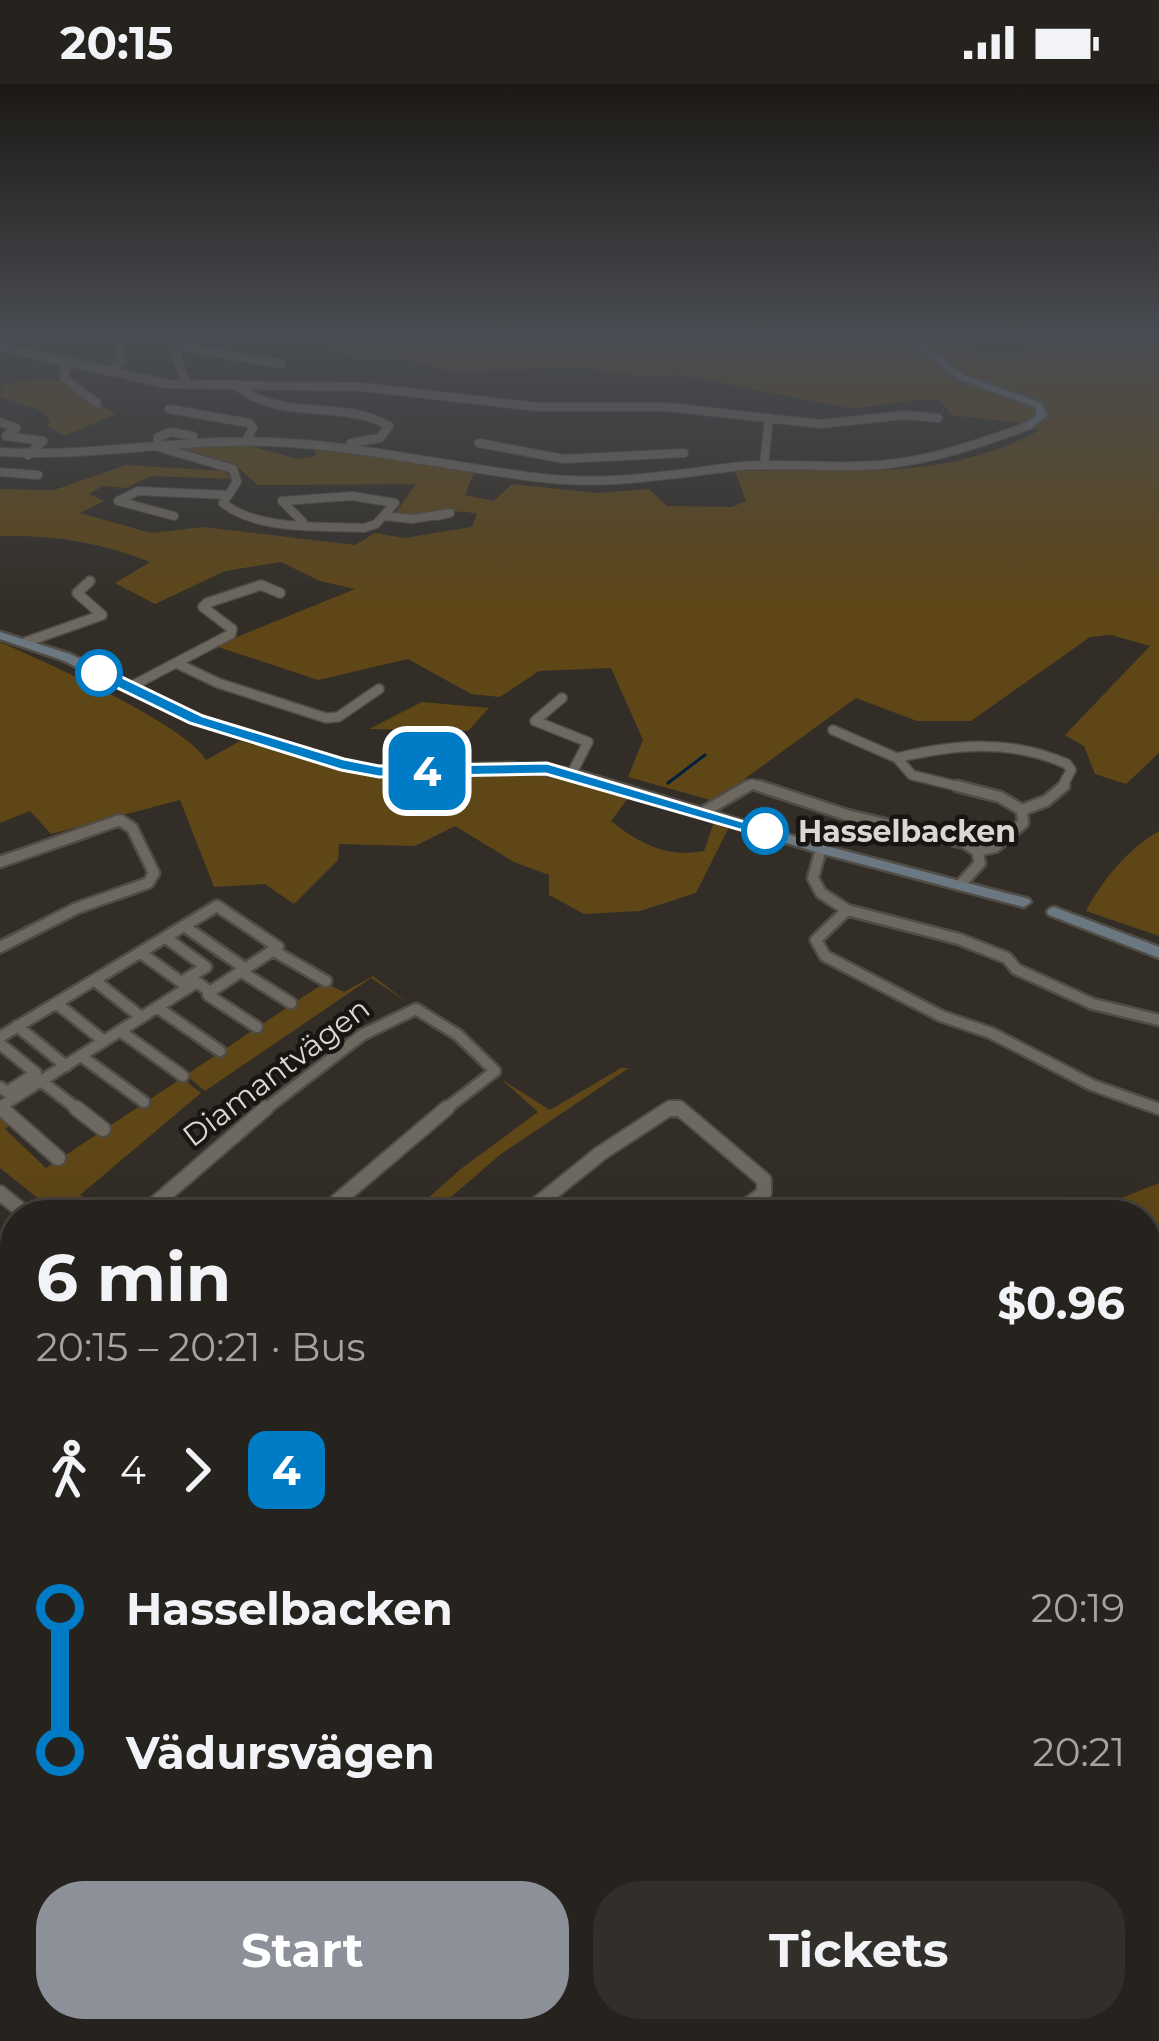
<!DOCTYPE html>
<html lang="en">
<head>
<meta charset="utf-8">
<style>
  :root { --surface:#26221d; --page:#322f2a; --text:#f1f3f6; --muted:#a4a4a4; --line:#423f3b; --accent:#8c9099 }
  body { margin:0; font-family:Montserrat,sans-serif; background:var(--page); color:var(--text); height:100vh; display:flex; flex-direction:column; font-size:45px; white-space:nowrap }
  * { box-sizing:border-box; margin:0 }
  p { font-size:39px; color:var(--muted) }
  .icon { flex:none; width:66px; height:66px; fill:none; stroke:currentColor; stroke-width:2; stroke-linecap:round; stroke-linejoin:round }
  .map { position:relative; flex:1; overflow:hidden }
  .panel { position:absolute; left:0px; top:1116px; width:1161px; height:843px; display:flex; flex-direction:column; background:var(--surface); border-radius:48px 48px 0 0; box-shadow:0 12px 48px #0002,0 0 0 3px var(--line) }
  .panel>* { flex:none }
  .badge { padding:0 24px; border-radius:18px; font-size:42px; line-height:78px }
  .map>.badge { position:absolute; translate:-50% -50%; box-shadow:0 0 0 6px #fff }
  .legs { display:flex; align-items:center; gap:18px; height:132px; padding:0 36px; font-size:39px }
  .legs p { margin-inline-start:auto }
  .summary { display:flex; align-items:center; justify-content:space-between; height:204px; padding:0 36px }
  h1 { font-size:66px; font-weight:700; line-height:90px }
  .button { display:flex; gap:24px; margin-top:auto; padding:24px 36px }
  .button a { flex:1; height:138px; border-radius:48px; background:var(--accent); color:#fff; font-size:48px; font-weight:700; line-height:138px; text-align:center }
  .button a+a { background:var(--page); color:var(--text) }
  ul { padding:0 36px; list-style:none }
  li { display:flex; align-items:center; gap:42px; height:144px; font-size:45px }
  li i { display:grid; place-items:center; width:18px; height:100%; margin:0 15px; background:currentColor }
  li i::after { content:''; width:30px; height:30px; margin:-15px; border:9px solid; border-radius:50%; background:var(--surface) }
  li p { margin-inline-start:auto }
  li:first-child i { background:linear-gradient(#0000 50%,currentColor 0) }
  li:last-child i { background:linear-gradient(currentColor 50%,#0000 0) }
  .status { display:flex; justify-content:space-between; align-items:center; height:84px; padding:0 60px; background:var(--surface); direction:ltr }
  .status svg { height:33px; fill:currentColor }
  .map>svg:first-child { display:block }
  .green { fill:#5e4617 }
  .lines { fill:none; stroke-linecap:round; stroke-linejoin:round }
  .stream { stroke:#00203d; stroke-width:3 }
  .street-far4-casing { stroke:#504c46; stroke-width:10 }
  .street-far3-casing { stroke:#504c46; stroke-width:12 }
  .street-far2-casing { stroke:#504c46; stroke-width:15 }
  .street-far1-casing { stroke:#504c46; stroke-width:18 }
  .street-casing { stroke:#504c46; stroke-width:22 }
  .secondary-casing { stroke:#504c46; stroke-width:5 }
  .street-far4 { stroke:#6d6860; stroke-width:8 }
  .street-far3 { stroke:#6d6860; stroke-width:9 }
  .street-far2 { stroke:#6d6860; stroke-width:10 }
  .street-far1 { stroke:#6d6860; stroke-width:14 }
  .street { stroke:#6d6860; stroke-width:18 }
  .secondary { fill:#6c7881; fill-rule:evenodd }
  .line-1 { fill:#007cc6; stroke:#fff; stroke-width:3 }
  .stop-1-dot { fill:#fff; stroke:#007cc6; stroke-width:6 }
  .labels { text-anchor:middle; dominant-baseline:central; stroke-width:9; stroke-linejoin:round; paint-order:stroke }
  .stop-label { font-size:30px; font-weight:bold; fill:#dbd8d4; stroke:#181613; text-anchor:start }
  .street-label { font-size:30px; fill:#dbd8d4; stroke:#181613 }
</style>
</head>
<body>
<div class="status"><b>20:15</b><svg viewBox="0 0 49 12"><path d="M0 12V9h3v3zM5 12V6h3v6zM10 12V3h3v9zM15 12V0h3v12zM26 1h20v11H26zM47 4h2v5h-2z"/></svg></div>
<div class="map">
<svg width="1159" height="1957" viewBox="0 0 1159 1957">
  <rect width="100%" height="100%" fill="#322e27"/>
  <path class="green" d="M294,252H975L978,269L1022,271L1027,252H1159V669L1126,700L1095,690L1084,662L1065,651L1150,562L1111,551L1090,553L971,637H917L856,614L714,717L628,693L643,656L611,584L539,587L500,613L471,610L408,575L318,596L215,562L355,505L320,497L281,478L225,487L155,520L115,499L150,478C99,458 55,451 0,452V405L54,406L126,381L224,387L232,395L151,392L126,404L103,402L89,410L104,417L80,429L151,449L203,443L355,461L375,449L404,454L472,443L477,430C448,423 424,433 394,431L416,400L258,401L234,380L174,362H250L298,375L315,372L316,366L427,377L474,388L465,411L494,417L512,400L598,409L649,405L667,422L732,423L746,417L735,387C843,383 938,401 1040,346L1020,339L951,331L941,316C907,313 880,324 848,324L680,291L643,293L582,283L454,288L404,275H357Z
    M52,294L116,330L64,352L47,342L51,337L42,327L0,313L1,301Z
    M0,558C43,577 187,641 206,676L240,657L375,694L535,690L632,709L611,737C640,760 667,774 704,767L715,735L729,743L696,809L640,827L584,830L549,811V791L514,778L455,742L415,762L339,760L338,776L294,820L265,800L214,803L180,716L51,750L30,727L0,739Z
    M422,618L489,624L468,647L369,645Z
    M1159,747V852L1086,827C1103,795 1128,765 1159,747Z
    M373,892L407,918L371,894L205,1007L186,991L324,899L344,908Z
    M621,984H629L501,1070L430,1131H409L462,1084L538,1028L501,995L550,1026Z
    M182,994L201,1009L80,1111L112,1131H59L0,1084V1026L14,1038L5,1045L46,1084Z
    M1159,1099V1282L1146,1274V1131H1079Z
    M15,1241V1359L0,1376V1243Z
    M1146,1409L1159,1410V1957H784L773,1944H1146Z"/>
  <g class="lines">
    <path class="stream" d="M412,252H444
      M668,699L705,671"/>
    <defs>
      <path id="street-far4" d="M109,252L117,258L121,278L109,287
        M0,263L167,300L363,303L539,323H668L821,340L904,331L938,334
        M74,278L65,284L64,294L97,319
        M187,300L175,270L183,263L281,280
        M236,301C281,339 341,314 389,342L380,354L351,359
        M169,325L249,339L253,344L248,353
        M0,338L16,344L6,352
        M7,352L43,357L28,371
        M193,352L171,348L158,353V363L233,385L237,398L223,419C258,447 321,442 364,444L376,440L395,419L352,412L282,417L303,438
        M479,359L564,375L684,369
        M0,368C91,374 181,354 273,358C361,362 447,382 534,393C606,403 672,390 742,382C790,378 840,386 888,380C937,375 982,358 1028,342
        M764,381L769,334
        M0,388L38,391
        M174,432L118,417L138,407L228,411
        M384,432L412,435L450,429L436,432"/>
      <path id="street-far3" d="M26,558L102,531L77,509L90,497
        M176,579L218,599L326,634L338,633L379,605
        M128,604L231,550L232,545L203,523L207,519L261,501L280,509
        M562,614L535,637L588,658L572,689
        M833,646L897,674L912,691L969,705
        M897,674C956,660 1011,655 1067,680L1071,686L1061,705
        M743,705L752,700L768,705"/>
      <path id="street-far2" d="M759,702L847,731L965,759L977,767
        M957,702L1000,713L1022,726L1023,739L995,763L977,767L980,779L960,801
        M1022,726L1046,717L1064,702
        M705,727L748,702
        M821,765L813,794L821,809L847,826L959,855L1007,874L1016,885L1093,920L1159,936
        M0,778L120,736L132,744L154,789L148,799L77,824L0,863
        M847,826L816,856L825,872L941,932L991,949L1092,1001L1159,1025
        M184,842L246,885
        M274,867L326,897
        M141,869L181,898L206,883L166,854
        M242,888L291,919
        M94,896L141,933
        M210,908L208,911L257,943
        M56,919L104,957
        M158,924L220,967
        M17,942L66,982
        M120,947L183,992
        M0,953L217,822L278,863L210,908L197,898L0,1023L4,1027
        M0,960L36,989L7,1008L0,1003
        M81,972L144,1018
        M41,997L80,1027
        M263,1027L362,951L416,925L458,951L495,987L443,1027
        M665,1027H682"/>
      <path id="street-far1" d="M1,1024L58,1074
        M76,1024L103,1045
        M0,1109L27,1131
        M142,1131L266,1024
        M321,1131L447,1024
        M524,1131L601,1069L670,1024H679L764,1096V1109L735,1131"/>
      <path id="street" d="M0,1507L15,1488
        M0,1576L15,1600
        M0,1776L15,1764
        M212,1944L218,1957
        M641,1944L649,1957
        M486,1957L501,1944"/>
      <path id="secondary" d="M905,252H915L964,291L1042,319L1047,332L1031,344H1025V340L1037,331L1035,323L958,295Z
        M0,548L70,570L201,633L343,676L379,683L512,679L572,685L826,762L1029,815L1031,818L1024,823L816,768L571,693L512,687L379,691L336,683L193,639L62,576L0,555Z
        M1054,823L1159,863V874L1049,831L1047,828L1049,825Z"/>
    </defs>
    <use href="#street-far4" class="street-far4-casing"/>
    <use href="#street-far3" class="street-far3-casing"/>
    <use href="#street-far2" class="street-far2-casing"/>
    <use href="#street-far1" class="street-far1-casing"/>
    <use href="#street" class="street-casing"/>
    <use href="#secondary" class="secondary-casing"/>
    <use href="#street-far4" class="street-far4"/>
    <use href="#street-far3" class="street-far3"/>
    <use href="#street-far2" class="street-far2"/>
    <use href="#street-far1" class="street-far1"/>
    <use href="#street" class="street"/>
    <use href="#secondary" class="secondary"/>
  </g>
  <linearGradient id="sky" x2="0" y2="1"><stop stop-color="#1c1915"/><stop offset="0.48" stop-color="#494c52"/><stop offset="1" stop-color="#494c52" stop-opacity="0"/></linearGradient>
  <rect width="1159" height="526" fill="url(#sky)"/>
  <path class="line-1" d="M93,585H105L203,632L344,675L379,682L547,679L775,747L765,753L546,690L379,693L341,686L190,639L93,592Z"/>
  <g class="stop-1-dot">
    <circle cx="99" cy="589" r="21"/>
    <circle cx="765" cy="747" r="21"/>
  </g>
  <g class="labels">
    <g class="stop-label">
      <text x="798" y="747">Hasselbacken</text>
    </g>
    <g class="street-label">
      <text transform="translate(276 988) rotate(-37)">Diamantvägen</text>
    </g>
  </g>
</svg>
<b class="badge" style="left:427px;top:687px;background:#007cc6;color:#fff">4</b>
<section class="panel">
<div class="summary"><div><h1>6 min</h1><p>20:15 – 20:21 · Bus</p></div><b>$0.96</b></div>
<div class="legs"><svg class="icon" aria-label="walk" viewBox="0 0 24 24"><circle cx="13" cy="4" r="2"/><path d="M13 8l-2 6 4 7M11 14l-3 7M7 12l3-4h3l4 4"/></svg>4<svg class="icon" aria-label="forward" viewBox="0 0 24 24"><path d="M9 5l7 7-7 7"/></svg><b class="badge" style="background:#007cc6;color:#fff">4</b></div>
<ul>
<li><i style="color:#007cc6"></i><b>Hasselbacken</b><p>20:19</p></li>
<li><i style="color:#007cc6"></i><b>Vädursvägen</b><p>20:21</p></li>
</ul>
<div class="button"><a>Start</a><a>Tickets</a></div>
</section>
</div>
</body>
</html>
